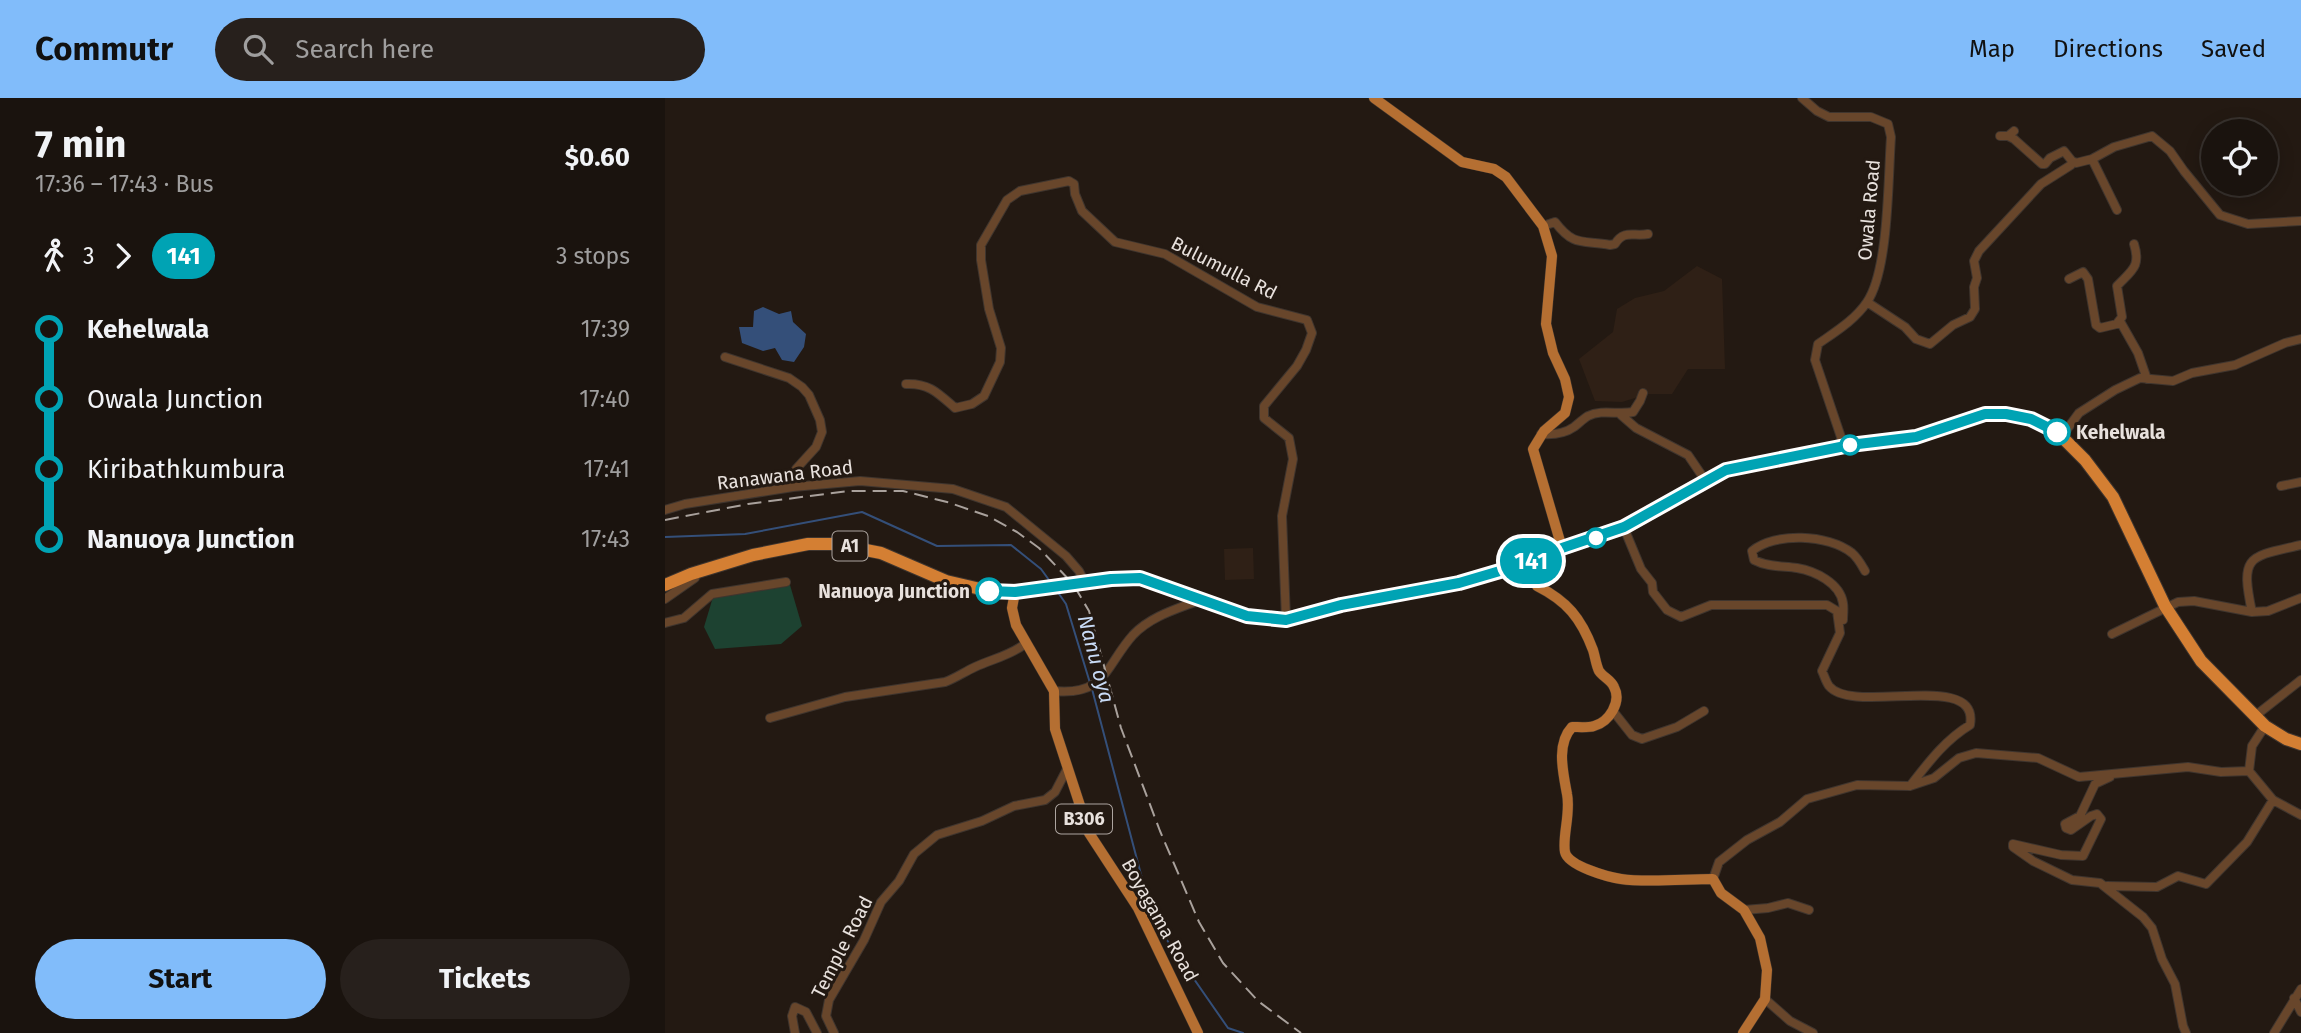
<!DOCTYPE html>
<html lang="en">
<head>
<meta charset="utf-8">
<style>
  :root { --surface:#1a130e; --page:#27201c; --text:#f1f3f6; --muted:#9f9e9e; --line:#38322e; --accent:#81bcfa }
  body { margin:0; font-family:"Fira Sans",sans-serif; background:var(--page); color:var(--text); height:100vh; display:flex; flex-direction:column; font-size:26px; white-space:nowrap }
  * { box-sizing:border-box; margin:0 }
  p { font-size:23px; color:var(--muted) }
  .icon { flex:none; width:38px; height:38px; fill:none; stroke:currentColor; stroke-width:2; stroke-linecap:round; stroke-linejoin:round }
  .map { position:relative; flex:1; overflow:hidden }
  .details { display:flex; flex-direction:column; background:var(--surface); width:665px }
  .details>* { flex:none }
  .badge { padding:0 14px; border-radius:23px; font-size:24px; line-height:46px }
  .fabs { position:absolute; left:1536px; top:21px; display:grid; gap:14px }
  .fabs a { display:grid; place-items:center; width:77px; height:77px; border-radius:50%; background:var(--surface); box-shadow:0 4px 18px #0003,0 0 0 2px var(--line); font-size:35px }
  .map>.badge { position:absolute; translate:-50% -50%; box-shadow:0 0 0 4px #fff }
  .legs { display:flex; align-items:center; gap:10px; height:77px; padding:0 35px; font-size:23px }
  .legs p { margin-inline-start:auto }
  .headline { display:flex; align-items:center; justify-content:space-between; height:119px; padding:0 35px }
  h1 { font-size:38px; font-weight:700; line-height:52px }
  .primary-button { display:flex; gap:14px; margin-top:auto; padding:14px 35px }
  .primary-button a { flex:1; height:80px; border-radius:42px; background:var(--accent); color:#111; font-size:28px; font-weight:700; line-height:80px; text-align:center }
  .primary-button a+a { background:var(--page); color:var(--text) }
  ul { padding:0 35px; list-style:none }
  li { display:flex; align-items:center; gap:24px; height:70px; font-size:26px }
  li i { display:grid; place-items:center; width:10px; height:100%; margin:0 9px; background:currentColor }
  li i::after { content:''; width:18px; height:18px; margin:-9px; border:5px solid; border-radius:50%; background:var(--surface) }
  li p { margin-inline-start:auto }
  li:first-child i { background:linear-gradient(#0000 50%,currentColor 0) }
  li:last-child i { background:linear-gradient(currentColor 50%,#0000 0) }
  header { display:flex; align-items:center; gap:42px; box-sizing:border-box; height:98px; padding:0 35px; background:var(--accent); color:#111 }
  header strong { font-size:33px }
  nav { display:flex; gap:38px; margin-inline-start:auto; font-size:24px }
  .search { width:490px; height:63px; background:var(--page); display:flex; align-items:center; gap:18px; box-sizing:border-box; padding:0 24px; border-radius:38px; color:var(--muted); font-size:26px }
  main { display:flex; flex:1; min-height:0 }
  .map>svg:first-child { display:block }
  .built { fill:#2f2016 }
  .green { fill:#1d4231 }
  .water { fill:#344f79 }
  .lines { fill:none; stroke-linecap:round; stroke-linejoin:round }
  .stream { stroke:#344f79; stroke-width:2 }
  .minor-casing { stroke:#3f352e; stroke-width:10 }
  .major-casing { stroke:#3f352e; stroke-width:11 }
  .highway-casing { stroke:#3f352e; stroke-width:14 }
  .minor { stroke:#68462b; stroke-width:8 }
  .major { stroke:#b56f32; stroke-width:10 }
  .highway { stroke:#d47f33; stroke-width:12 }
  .rail { stroke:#a9a19c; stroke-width:2; stroke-dasharray:14 7; stroke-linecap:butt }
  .line-1-casing { stroke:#fff; stroke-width:16 }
  .line-1 { stroke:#00a3b4; stroke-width:10 }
  .stop-1-dot { fill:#fff; stroke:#00a3b4; stroke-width:3.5 }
  .labels { text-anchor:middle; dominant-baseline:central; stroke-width:6; stroke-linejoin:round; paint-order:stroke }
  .shield { fill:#231912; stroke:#ada5a0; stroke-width:2 }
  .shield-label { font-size:18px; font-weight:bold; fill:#e8e1dd }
  .street-label { font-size:19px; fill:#e8e1dd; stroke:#231912 }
  .stop-label { font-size:19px; font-weight:bold; fill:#e8e1dd; stroke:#231912; text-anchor:start }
  .water-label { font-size:21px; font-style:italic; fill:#c9dbf6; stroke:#231912 }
</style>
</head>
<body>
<header>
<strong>Commutr</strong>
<div class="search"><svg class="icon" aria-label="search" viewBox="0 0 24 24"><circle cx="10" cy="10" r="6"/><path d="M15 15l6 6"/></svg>Search here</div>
<nav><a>Map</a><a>Directions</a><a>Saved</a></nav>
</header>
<main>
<section class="details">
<div class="headline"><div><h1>7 min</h1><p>17:36 – 17:43 · Bus</p></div><b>$0.60</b></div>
<div class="legs"><svg class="icon" aria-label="walk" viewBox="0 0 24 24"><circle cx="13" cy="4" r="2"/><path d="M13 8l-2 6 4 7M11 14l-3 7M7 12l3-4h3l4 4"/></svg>3<svg class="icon" aria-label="forward" viewBox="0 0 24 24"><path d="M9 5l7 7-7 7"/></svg><b class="badge" style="background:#00a3b4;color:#fff">141</b><p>3 stops</p></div>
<ul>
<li><i style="color:#00a3b4"></i><b>Kehelwala</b><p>17:39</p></li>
<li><i style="color:#00a3b4"></i><span>Owala Junction</span><p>17:40</p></li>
<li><i style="color:#00a3b4"></i><span>Kiribathkumbura</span><p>17:41</p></li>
<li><i style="color:#00a3b4"></i><b>Nanuoya Junction</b><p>17:43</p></li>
</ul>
<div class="primary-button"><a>Start</a><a>Tickets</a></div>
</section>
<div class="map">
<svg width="1636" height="935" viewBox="0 0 1636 935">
  <rect width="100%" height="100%" fill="#231912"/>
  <path class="built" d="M1032,168L1057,181L1060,271H1023L1007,296H983L957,304L930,303L914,261L948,234L952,211L970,200L999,193Z
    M588,450L589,481L560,482L559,451Z"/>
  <path class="green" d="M125,487L137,528L116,546L50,551L39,529L48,499Z"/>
  <path class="water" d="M98,209L114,216L126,213L128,224L141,236L139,249L129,264L117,262L110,250L98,253L77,245L74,229H88L89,213Z"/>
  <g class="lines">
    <path class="stream" d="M0,439L80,436L197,414L272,448L346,447L376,471L384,482
      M392,493L401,506L425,585
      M427,591L488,822L563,930L578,935"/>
    <defs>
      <path id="minor" d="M1137,0L1152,13L1164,19H1206L1223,26L1226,39C1223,80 1224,172 1202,204C1190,222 1170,234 1153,246L1150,262L1179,348
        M1335,38H1343L1349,33
        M1427,61L1452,112
        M1407,63L1411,65L1427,61L1449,49L1487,38L1505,53L1519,73L1555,117L1583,126L1636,123
        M878,128L890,124C909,149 917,142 945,147L950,146C959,131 969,139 983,136
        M1404,181L1418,174L1423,181L1431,227L1435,230L1456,225L1473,255L1482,281
        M1202,204L1240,229L1251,241L1265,246L1288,227L1305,219L1310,211L1309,189L1312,180L1309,163L1314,153L1376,86L1406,67L1407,63L1399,53L1385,60L1380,66H1377L1349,41L1343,38
        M1453,224L1457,219L1452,188C1467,172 1476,169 1469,146
        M60,259L124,280L137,289L144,297L155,322L157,334L151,349L131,371L128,389
        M241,286C264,285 273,295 290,310L307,306L319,298L335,264L336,250L324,211L316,162V147L342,102L355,93L404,83L409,86L410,96L417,113L450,144L500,156L592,209L642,222L647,235L641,252L632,268L599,308V320L624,340L628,361L617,418L621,521
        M956,317L971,330L1023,357L1040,382
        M876,336C888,337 899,336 909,329C913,326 918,321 923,318C937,311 953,317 968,314L975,303L978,295
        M1397,338L1414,315L1450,292L1475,280L1508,283L1527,275L1570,267L1620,245L1636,241
        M1616,388L1636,384
        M0,412L20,406L128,389L195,383L288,391L341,409L401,458L414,473L420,485
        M959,430L976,471L987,485L988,494L1002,512L1016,519L1046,507H1162L1172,513L1175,535L1157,573C1159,577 1161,584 1164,588C1188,618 1315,571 1305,627C1280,642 1263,665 1245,688
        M0,501L30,480
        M1587,514C1575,457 1583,459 1636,447
        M1178,522C1178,517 1179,510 1178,505C1175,485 1150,473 1132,470C1118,468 1102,469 1089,462L1087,453C1110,434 1163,436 1187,455C1193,460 1196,466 1200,473
        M0,525L19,520L47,496L121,484
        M1447,536L1513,504L1529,503L1587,514L1603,513L1636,500
        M389,593C441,598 441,567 468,537C486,518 512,511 535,502
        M948,613L967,637L977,641L1012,629L1039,613
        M1590,618L1636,582
        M105,620L180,599L280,584C291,580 299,574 310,569C327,561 344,558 360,546
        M1584,673L1608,702L1636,717
        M1584,673L1587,648L1600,628
        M1445,679L1430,686L1415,718L1400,726L1401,730L1406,732L1426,718L1432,716L1436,721L1418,758L1396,757L1348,746V749L1368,763L1407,782L1435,785L1478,819L1487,830L1497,861L1510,886L1518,928L1521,935
        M1048,781L1054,764L1082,742L1115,724L1142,701L1192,687L1245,688L1269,680L1294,660L1311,655L1373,660L1414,679L1523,669L1556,674L1584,673
        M1442,788L1492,789L1513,778L1541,786L1582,744L1608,702
        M1079,812L1103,810L1123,805L1144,812
        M1629,900L1636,914
        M1100,901L1125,923L1148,935
        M130,935L127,918L130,909L141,914L152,935
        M169,935L161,918L164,902L199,842L216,804L234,783L249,756L272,737L317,723L349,708L380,702L390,694L402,671
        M1609,935L1636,891"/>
      <path id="major" d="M709,0L797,64L829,71L841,79L878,128L887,158L881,226L888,255L900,281L904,299L900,315L879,333L868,351L897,450
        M862,465L872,488C902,503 916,520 928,552C930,558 931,567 934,573C938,579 946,582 949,589C957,604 944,624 929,628C923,630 914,629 907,629C891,646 898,674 902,696C906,715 897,739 900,754C903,768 943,779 956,781C981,785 1021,781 1048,781L1056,795L1079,812L1095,840L1102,872L1100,901L1078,935
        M350,494L347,510L351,527L389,593L390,631L424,735L473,810L533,935"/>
      <path id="highway" d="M0,487L26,476L88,457L143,446H170L216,455L281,483L324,493L368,492L434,482L475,480L582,518L621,521L676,507L794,485L862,465L897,450L959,430L1061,372L1185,347L1251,339L1320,315L1341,316L1366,322L1392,334L1420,362L1448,399L1500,508L1536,563L1600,628L1621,641L1636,646"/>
    </defs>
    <use href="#minor" class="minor-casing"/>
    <use href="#major" class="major-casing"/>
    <use href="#highway" class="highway-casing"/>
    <use href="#minor" class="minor"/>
    <use href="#major" class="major"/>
    <use href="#highway" class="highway"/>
    <path class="rail" d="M0,422L83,406L183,393H238L282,404L323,418L352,434L374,450L408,486L424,513L456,630L495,733L534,824L558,865L593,903L636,935"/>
  </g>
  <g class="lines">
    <defs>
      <path id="line-1" d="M324,493L350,494L446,481L475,480L582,518L621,522L676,507L794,485L862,465L897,450L959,429L1061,372L1185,347L1251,339L1320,316H1341L1366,321L1392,334"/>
    </defs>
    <use href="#line-1" class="line-1-casing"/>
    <use href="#line-1" class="line-1"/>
  </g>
  <g class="stop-1-dot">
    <circle cx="1392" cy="334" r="12"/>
    <circle cx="1185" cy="347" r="9"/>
    <circle cx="931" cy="440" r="9"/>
    <circle cx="324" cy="493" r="12"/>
  </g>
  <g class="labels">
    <g class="shield">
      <rect x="167.5" y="433.5" width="35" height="29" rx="5"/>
      <rect x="391" y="706.5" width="56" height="29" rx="5"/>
    </g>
    <g class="shield-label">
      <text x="185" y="448">A1</text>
      <text x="419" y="721">B306</text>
    </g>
    <g class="street-label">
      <text transform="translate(1204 112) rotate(-85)">Owala Road</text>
      <text transform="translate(559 170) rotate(27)">Bulumulla Rd</text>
      <text transform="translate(120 377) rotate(-7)">Ranawana Road</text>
      <text transform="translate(495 822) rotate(61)">Boyagama Road</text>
      <text transform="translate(177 849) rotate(-63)">Temple Road</text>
    </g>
    <g class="stop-label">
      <text x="1411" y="334">Kehelwala</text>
      <text x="305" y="493" text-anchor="end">Nanuoya Junction</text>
    </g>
    <g class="water-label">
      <text transform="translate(431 561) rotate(75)">Nanu oya</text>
    </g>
  </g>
</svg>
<div class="fabs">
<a><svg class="icon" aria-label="locate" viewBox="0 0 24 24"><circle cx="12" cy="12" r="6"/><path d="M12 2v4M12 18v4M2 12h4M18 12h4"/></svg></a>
</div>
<b class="badge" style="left:866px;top:463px;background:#00a3b4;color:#fff">141</b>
</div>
</main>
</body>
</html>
